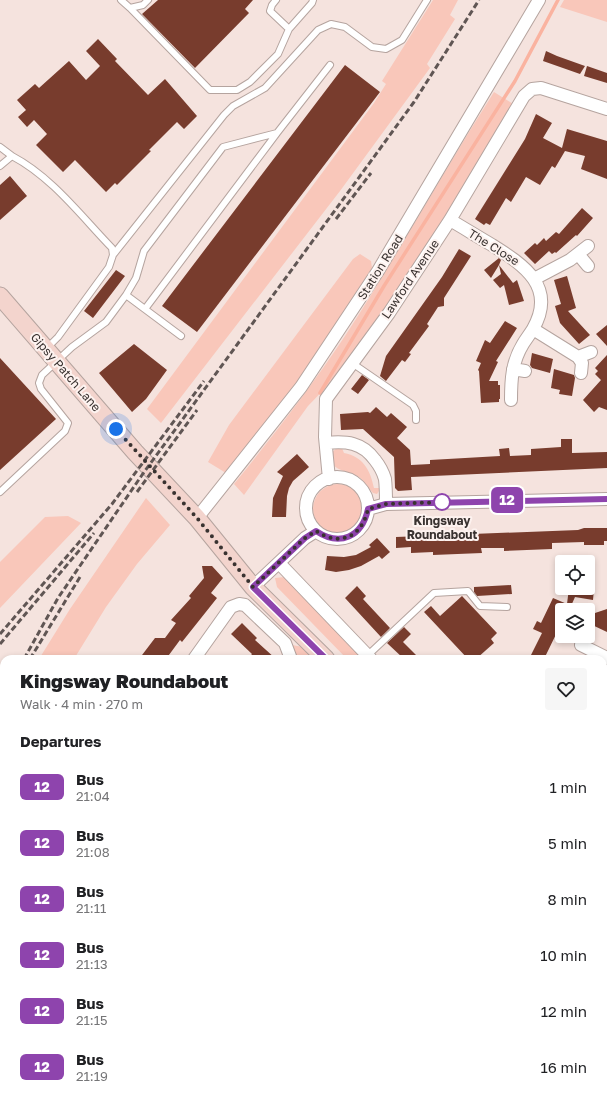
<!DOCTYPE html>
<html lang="en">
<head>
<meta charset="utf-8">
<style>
  :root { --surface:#fff; --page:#f6f6f6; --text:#202124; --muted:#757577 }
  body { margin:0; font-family:"Golos Text",sans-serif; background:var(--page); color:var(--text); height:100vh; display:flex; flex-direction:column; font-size:15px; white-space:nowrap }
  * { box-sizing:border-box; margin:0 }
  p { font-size:13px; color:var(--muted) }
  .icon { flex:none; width:22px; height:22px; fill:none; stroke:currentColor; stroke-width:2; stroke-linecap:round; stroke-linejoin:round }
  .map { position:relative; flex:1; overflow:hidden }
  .panel { position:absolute; left:0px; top:655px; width:607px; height:448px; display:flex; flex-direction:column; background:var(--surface); border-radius:12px 12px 0 0; box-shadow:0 2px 6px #0003 }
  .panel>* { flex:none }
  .badge { padding:0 8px; border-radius:6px; font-size:14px; line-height:26px }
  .tools { position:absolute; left:555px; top:555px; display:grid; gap:8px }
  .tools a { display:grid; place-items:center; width:40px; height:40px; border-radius:4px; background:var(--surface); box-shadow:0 2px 6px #0003; font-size:20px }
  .you { position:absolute; width:20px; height:20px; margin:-10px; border:3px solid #fff; border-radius:50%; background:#1a73e8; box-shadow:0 0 0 6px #1a73e833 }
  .map>.badge { position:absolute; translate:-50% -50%; box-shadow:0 0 0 2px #fff }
  h2 { padding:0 20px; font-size:15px; line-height:36px }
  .round { display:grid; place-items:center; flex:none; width:42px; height:42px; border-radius:4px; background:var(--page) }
  .overview { display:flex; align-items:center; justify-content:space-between; height:68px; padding:0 20px }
  h1 { font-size:19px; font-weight:800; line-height:30px }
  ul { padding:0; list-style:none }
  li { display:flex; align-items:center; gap:12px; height:56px; padding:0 20px }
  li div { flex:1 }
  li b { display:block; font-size:15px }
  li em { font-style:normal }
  li .badge { min-width:44px; font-weight:700; text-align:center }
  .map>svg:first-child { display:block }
  .green { fill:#f9c7ba }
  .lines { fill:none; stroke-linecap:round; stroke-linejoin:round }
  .stream { stroke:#fab3a0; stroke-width:3.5 }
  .building { fill:#783c2d }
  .lane-casing { stroke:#b5a49f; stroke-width:8 }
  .street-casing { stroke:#b5a49f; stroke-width:14 }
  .secondary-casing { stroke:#b5a49f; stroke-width:19 }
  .lane { stroke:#fff; stroke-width:6 }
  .street { stroke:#fff; stroke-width:12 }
  .secondary { stroke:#f3d4cd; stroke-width:17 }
  .rail { stroke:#605654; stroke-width:3; stroke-dasharray:6 3; stroke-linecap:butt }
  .line-casing { stroke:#fff; stroke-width:9 }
  .line { stroke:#8e44ad; stroke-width:6 }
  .walk { stroke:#393230; stroke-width:4; stroke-dasharray:0 7.2 }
  .stop-dot { fill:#fff; stroke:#8e44ad; stroke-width:2 }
  .labels { text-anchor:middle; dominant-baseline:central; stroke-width:4; stroke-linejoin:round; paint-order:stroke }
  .street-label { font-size:12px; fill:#393230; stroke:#fdf2ef }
  .stop-label { font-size:12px; font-weight:bold; fill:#393230; stroke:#fdf2ef }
</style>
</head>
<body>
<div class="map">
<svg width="607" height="1103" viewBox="0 0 607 1103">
  <rect width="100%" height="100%" fill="#f5e3de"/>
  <path class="green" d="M433,0H458L450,15L455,19L427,64L430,68L340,191L161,423L147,409L374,103L386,84L382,81Z
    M564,0H607V22L560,7Z
    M494,92L515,105L385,313L335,378L308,406L244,495L234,484C273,436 311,387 345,336C397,256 443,172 494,92Z
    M360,254L371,261L372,268L290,393L226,473L208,462L229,425L353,259Z
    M341,446L344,453C363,457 370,469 374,488H381L377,494L373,493C368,488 365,481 359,477C350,471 329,471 331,456C331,451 337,448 341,446Z
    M313 509a25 25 0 1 1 50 0a25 25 0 1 1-50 0Z
    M146,498L170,525L137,564L106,607L74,659H39L70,609Z
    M68,516L81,523L0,608V562L45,517Z
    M285,577L365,659H347L277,587L275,578Z
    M292,645L303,647L316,659H297Z
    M4,744V1099H153L157,1103H0V755Z
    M603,923L607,930V948L603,942Z
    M169,1099H356L361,1103H173Z"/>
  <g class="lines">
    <path class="stream" d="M320,393L384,286L515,81L558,0
      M133,1099L139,1103"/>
  </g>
  <path class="building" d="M158,0H253L245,9L249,13L195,68L142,14Z
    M98,39L117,59L115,61L148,95L165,79L197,116L184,129L177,122L149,150L151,151L117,185L115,183L106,192L75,160L63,172L36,145L47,134L34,120L27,127L18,117L26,110L17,100L35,84L39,88L69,61L86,80L100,66L86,51Z
    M546,51L557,56L585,66L580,74L543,61Z
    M345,65L380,92L197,332L162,306Z
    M587,66L607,73V83L584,76Z
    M536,114L552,123L543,138L562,148L567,129L607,141V179L581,169L585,156L565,151L555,168L552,166L540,185L526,177L511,202L506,198L490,225L486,223L484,225L475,219L525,139Z
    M10,176L27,196L0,220V185Z
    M582,208L593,218L577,236L576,235L556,253L555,252L552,254L549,251L535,264L524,253L535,243L537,245L544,238L546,241L556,232L559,234Z
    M459,249L471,256L444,298V306L438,307L427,324L429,326L409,353L411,354L405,362L402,360L386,381L380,376L386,356L442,277Z
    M499,258L501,260L499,265L513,283L517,280L524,301L509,305L504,285L500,288L493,280L501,274L499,265L491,278L484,270Z
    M116,270L125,276L93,318L84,311Z
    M567,276L576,308L568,311L590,335L579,344L560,323L555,306L561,304L554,280Z
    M505,321L517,328L496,361L498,362L489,381H498V385H500V399H499V402L481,403L479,371L478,370L481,363L476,361L485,340L490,343Z
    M607,325V346L596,334Z
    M134,344L167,370L146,399L132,412L99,373Z
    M532,353L553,359L550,373L532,368L530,365Z
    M607,355V410L599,407L594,412L583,400L601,380L595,374L598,371L595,368Z
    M0,358L56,419L0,470Z
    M554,369L574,375L575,378L572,396L559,394L560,390L551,388Z
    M362,375L369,380L358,394L351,389Z
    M376,407L387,417L391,413L407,427L397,438L410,450L411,465L430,464V460L500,456L499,449L509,448L510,456L531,455V449L561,447V439H572V453L607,452V468L411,477L412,490L398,491L395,488L394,457L363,429L341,430L340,414L368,412L370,413Z
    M297,454L309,467L293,481L289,488L287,496L286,517H272L273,498L283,476L277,472Z
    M584,528H607V541H604V545H584V542L552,543V549L504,551V548H481L482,553L433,555V552L411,553V547L396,548V537L578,530Z
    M377,538L390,552L382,559L379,556L361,566L349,570L336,572L325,570L327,556L344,557L356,555L371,547L369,545Z
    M202,566H212L223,578L211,593L217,598L182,642L180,640L166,659H139L155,638H165L176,623L171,620L191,598L189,596L204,578Z
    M511,585L512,594L477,596L474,592V587Z
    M357,586L366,596L363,599L390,628L381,637L345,598Z
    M569,588L594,589L593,600L575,597L571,606L580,610H562V622L544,659H529L542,633L533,629L537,621L541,623L553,598L567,604Z
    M462,596L497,633L491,639L494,643L476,659H468L424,612L431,606L440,616Z
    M607,609V632L588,623L592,614Z
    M242,623L257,638L255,640L276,659H248L252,654L231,634Z
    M404,627L411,634L403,642L420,659H404L387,643Z"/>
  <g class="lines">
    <defs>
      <path id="lane" d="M121,0L130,8L143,5L148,0
        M276,0L272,5L270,11L289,29
        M130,8L210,90H237L250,82L278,54L289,29L312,3L313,0
        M0,147L12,156L0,166
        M12,156C52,177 81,216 112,248L113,255L109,267L58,337L47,348
        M113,255L224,115L233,106L265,88L318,30L331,24L345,27L372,47L386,49L402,40L427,0
        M126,295L136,278L144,251L223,147L277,133L330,65
        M145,309L277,133
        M352,363L413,405L416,411V420
        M0,492L65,431L68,423L41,389L39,383L42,375L72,347L106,322L126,295L181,336
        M368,655L434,593L468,591L480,606L507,607"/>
      <path id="street" d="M450,220C464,228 478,237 492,245C524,265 557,287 533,329C530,334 526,339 523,344C512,362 511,379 511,400
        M578,254L588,266
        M534,279L570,260L588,246
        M533,329L578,357L582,363L581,373
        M578,357L591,352
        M513,369L525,371
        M326,443C346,441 362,442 375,460C379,465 383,472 385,479C386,487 386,496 386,504
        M306 508a31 31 0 1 1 62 0a31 31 0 1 1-62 0Z
        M329,479L325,437L326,399L389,313L450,220L524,96L532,89L541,88L607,109
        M368,509L386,504L607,499
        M197,518L301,387L378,271L539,0
        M279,563L371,659
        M253,587L305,538L316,531
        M581,645L607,658
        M194,659L231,607L239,604L245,605L285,643L291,659
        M603,833L607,830
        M603,915L607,921
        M603,1026L607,1032
        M453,1099L455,1103"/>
      <path id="secondary" d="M0,296L135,452L197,518L253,587L326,659
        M603,955L607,961
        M603,983L607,990"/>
    </defs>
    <use href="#lane" class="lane-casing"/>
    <use href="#street" class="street-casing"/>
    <use href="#secondary" class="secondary-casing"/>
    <use href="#lane" class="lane"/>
    <use href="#street" class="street"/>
    <use href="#secondary" class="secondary"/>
    <path class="rail" d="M336,219L371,173
      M137,492L197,410
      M0,634L112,504L204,381
      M0,644L94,533
      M24,659L58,598L142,475L414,102L479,0
      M30,659L80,577
      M0,698L4,691
      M0,709L4,700
      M0,723L4,714"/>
  </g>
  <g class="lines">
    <defs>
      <path id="line" d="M326,659L253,587L305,538L316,531C340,547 362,537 368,509L386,504L607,499"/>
    </defs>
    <use href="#line" class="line-casing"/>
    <use href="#line" class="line"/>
    <path class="walk" d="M116,429L197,518L253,587L305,538L316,531C340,547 362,537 368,509L386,504L449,502H442"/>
  </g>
  <circle class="stop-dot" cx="442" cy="502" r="8"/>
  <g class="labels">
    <g class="street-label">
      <text transform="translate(494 247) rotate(32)">The Close</text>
      <text transform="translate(380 267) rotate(-58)">Station Road</text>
      <text transform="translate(410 279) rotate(-56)">Lawford Avenue</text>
      <text transform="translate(66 372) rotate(49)">Gipsy Patch Lane</text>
    </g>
    <g class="stop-label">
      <text x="442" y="520">Kingsway<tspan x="442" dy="14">Roundabout</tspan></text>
    </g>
  </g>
</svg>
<div class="tools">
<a><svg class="icon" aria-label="locate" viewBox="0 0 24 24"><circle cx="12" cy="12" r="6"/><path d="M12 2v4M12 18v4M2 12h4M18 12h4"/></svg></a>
<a><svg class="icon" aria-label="layers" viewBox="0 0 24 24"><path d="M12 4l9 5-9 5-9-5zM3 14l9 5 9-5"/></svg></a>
</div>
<div class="you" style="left:116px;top:429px"></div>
<b class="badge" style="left:507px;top:500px;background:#8e44ad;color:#fff">12</b>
<section class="panel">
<div class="overview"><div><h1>Kingsway Roundabout</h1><p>Walk · 4 min · 270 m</p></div><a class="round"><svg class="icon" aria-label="heart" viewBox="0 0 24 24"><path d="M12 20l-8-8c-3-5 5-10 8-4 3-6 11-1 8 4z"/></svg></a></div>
<h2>Departures</h2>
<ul>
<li><span class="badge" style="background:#8e44ad;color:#fff">12</span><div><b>Bus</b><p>21:04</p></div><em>1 min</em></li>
<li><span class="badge" style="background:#8e44ad;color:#fff">12</span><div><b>Bus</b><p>21:08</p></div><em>5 min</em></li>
<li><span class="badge" style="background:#8e44ad;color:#fff">12</span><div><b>Bus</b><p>21:11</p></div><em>8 min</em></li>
<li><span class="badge" style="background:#8e44ad;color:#fff">12</span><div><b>Bus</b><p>21:13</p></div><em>10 min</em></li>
<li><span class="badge" style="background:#8e44ad;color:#fff">12</span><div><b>Bus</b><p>21:15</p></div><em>12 min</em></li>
<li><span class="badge" style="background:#8e44ad;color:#fff">12</span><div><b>Bus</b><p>21:19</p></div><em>16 min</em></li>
</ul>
</section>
</div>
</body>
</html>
